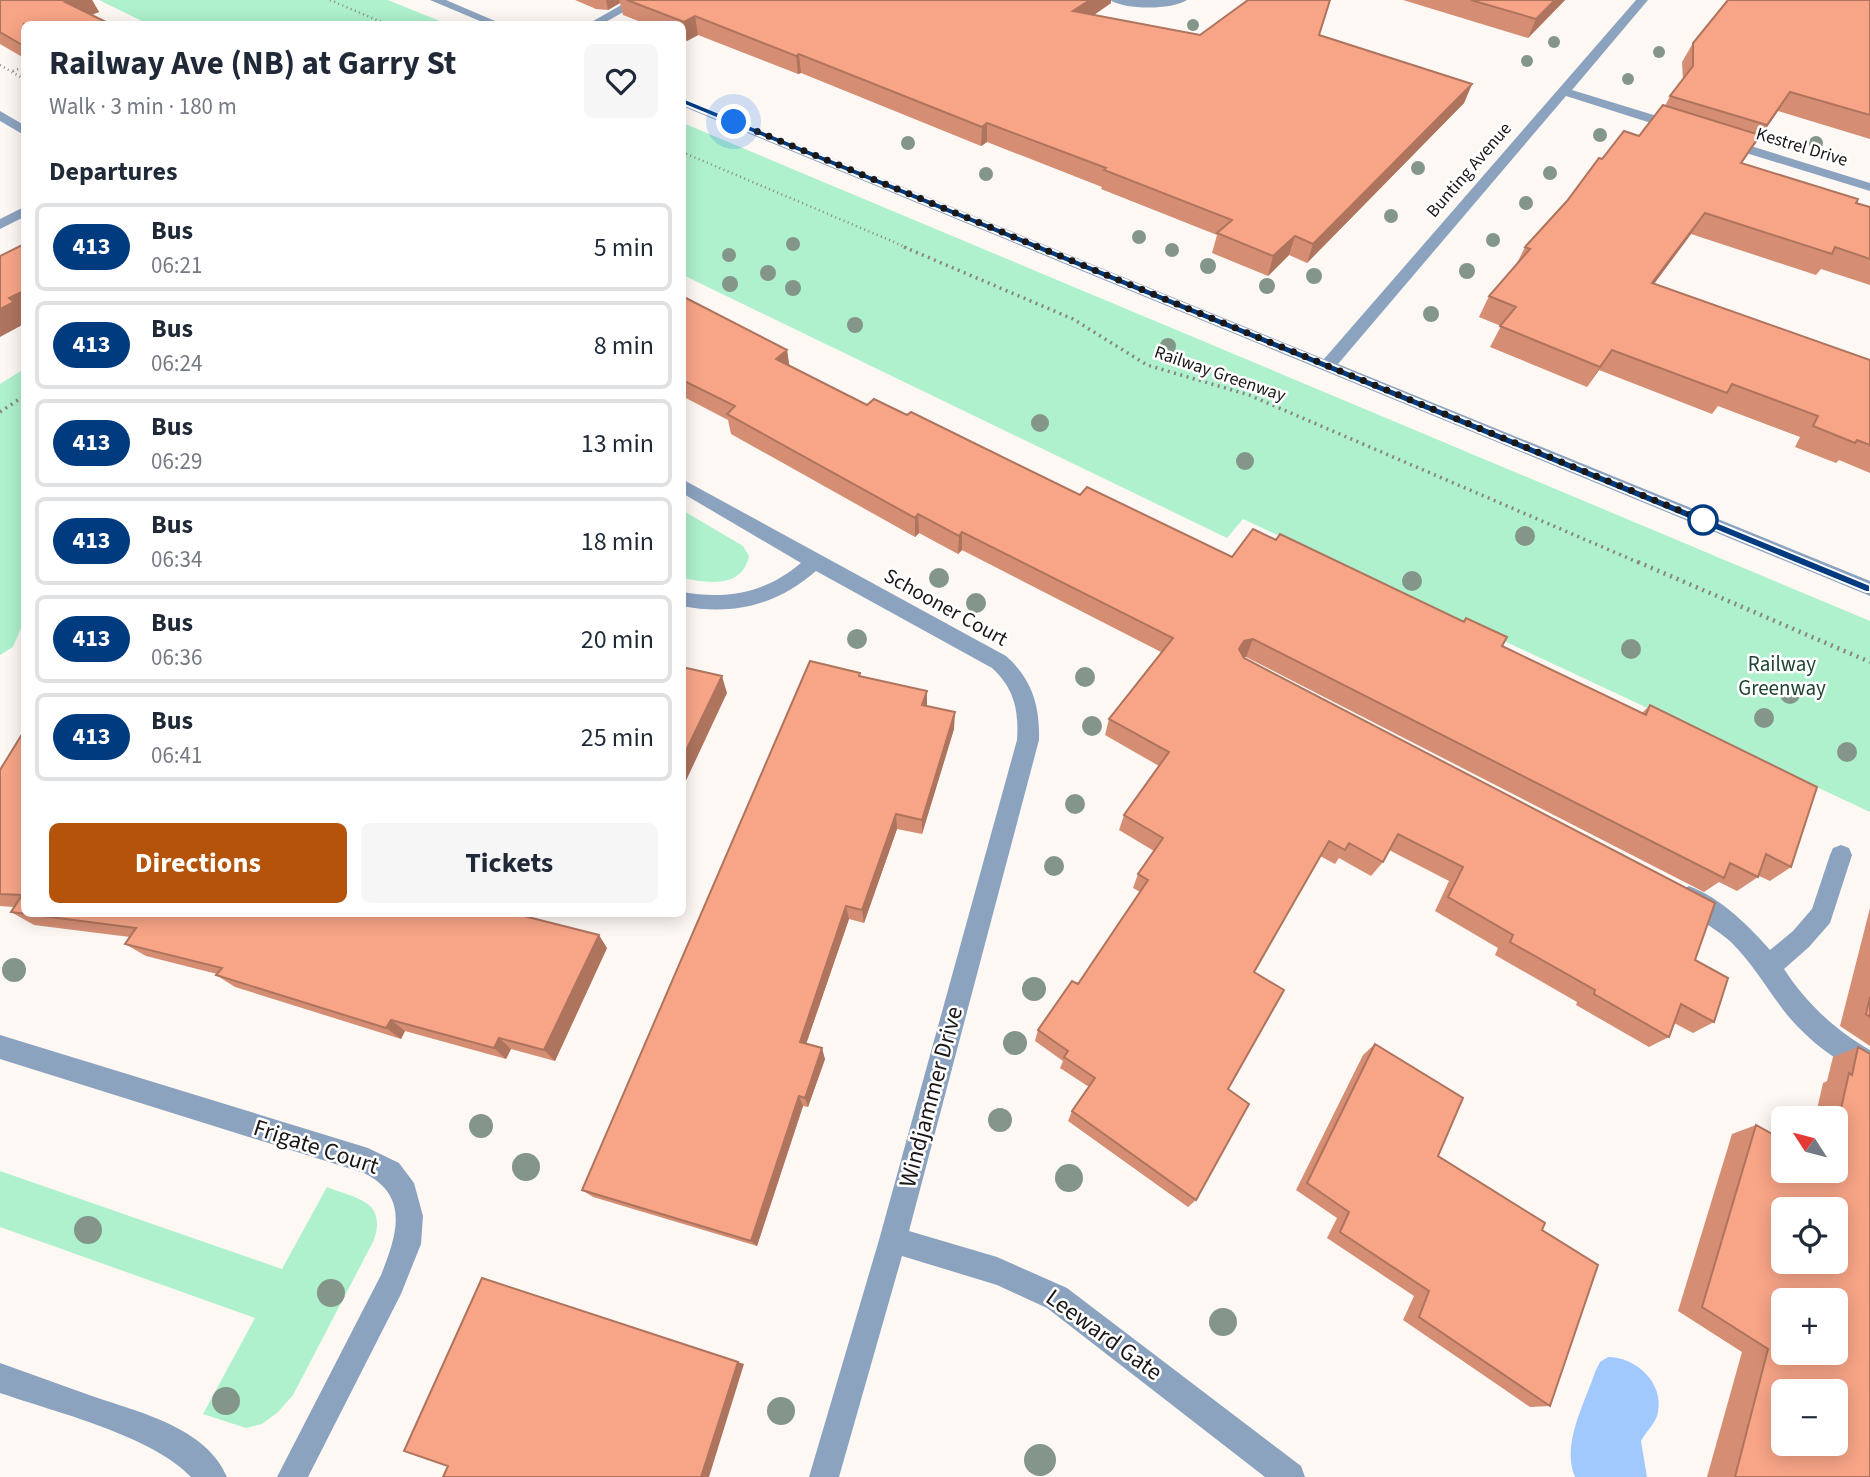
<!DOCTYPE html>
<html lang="en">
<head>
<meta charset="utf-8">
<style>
  :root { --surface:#fff; --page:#f6f6f7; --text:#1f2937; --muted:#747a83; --line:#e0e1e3; --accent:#b45309 }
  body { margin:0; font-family:"Source Sans 3",sans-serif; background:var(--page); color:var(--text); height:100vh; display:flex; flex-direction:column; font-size:26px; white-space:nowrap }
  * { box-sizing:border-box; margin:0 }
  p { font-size:23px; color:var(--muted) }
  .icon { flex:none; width:38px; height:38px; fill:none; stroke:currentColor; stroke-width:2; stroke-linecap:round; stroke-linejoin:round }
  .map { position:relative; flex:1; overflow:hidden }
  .drawer { position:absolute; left:21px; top:21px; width:665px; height:896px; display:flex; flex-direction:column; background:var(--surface); border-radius:10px; box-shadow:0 4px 18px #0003 }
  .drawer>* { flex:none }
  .badge { padding:0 14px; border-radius:23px; font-size:24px; line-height:46px }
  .needle { width:46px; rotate:306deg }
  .tools { position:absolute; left:1771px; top:1106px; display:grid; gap:14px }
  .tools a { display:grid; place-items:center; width:77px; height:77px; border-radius:10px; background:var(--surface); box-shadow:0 4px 18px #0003; font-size:35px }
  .you { position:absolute; width:35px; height:35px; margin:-18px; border:5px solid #fff; border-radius:50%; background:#1a73e8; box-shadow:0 0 0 10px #1a73e833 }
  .map>.badge { position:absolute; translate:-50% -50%; box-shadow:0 0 0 4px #fff }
  h2 { padding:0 28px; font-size:26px; line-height:63px }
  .round { display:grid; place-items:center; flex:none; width:74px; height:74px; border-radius:10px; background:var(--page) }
  .overview { display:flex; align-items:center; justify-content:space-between; height:119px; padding:0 28px }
  h1 { font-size:33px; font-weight:700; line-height:52px }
  .cta { display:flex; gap:14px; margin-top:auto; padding:14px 28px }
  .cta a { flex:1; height:80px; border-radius:10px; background:var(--accent); color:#fff; font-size:28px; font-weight:700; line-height:80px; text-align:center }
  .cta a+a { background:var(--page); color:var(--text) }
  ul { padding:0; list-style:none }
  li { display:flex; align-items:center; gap:21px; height:88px; margin:0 14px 10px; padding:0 14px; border:4px solid var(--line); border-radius:10px }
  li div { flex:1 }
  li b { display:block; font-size:26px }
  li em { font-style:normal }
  li .badge { min-width:77px; font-weight:700; text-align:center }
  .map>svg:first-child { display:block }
  .green { fill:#aef1cc }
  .water { fill:#a2c9fe }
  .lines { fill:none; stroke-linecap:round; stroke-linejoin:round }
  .path-far2 { stroke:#8a8683; stroke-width:2.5; stroke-dasharray:1 3.5; stroke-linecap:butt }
  .path-far1 { stroke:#8a8683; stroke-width:3.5; stroke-dasharray:2 4.5; stroke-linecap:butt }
  .path { stroke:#8a8683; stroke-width:4.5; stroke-dasharray:2 5; stroke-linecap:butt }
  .minor { fill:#8ca3bf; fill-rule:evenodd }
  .tree { fill:#839689 }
  .wall { fill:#d58e74 }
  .shaded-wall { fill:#ae745e }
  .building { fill:#f8a587; stroke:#ae745e; stroke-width:2; fill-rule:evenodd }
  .line { fill:#003b80; stroke:#fff; stroke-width:2 }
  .walk { stroke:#1a1716; stroke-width:7; stroke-dasharray:0 12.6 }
  .stop-dot { fill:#fff; stroke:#003b80; stroke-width:3.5 }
  .labels { text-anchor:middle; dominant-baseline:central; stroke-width:5; stroke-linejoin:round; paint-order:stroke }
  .far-street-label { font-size:18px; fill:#1a1716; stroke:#fff }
  .street-label { font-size:21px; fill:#1a1716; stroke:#fff }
  .park-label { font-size:21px; fill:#1f4532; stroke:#fff }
  .near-street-label { font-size:24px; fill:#1a1716; stroke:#fff }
</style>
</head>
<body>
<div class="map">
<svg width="1870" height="1477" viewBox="0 0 1870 1477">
  <rect width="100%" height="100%" fill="#fef8f4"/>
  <path class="green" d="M99,0H388L447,24H148Z
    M683,123L1870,621V812L1243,519L1227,538L683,275Z
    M24,369V621L13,647L0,655V384Z
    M682,510L743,546L749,556C742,589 707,583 683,578Z
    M0,1171L282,1269L327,1187C356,1199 387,1200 374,1240L293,1395L278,1412L262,1424L246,1428L203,1414L255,1318L0,1227Z"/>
  <path class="water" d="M1608,1357C1636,1357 1664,1383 1658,1412C1656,1424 1646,1431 1641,1441L1647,1477H1575C1561,1444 1585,1403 1595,1372L1600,1362Z"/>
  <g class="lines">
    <path class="path-far2" d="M330,0L386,24
      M0,65L24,79
      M13,71L24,67
      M682,152L908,248"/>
    <path class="path-far1" d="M904,247L1073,319L1147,365L1249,395L1642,564
      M0,412L24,396"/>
    <path class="path" d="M1638,562L1870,662"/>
    <path class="minor" d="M430,0H446L502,24H487Z
      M630,0H645L602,24H588Z
      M1110,0H1187C1172,10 1125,10 1110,0Z
      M1636,0H1648L1572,90L1683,124V130H1673L1566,96L1338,364L1870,581V596L682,106V97L1324,359Z
      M0,111L24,125V135L0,121Z
      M1725,138L1870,183V191L1720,145L1718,142Z
      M24,207V217L0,229V219Z
      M682,479L1006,656C1032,679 1040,706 1039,740L909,1231L997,1257L1067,1288L1301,1466L1305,1477H1265L1047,1308L997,1285L902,1256L839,1477H809L879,1240L1017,740C1019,710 1014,688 992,668L816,571C777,605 733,616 682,606V592C728,600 765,593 801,563L682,493Z
      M1841,845L1849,848L1852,855L1830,923L1809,947L1784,969C1807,1004 1834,1029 1870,1050V1077C1837,1063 1806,1039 1784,1011C1766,987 1752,963 1731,942C1717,929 1684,912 1677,897L1681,890L1689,886C1721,898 1748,925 1770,950L1793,931L1812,909L1830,855L1833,848Z
      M0,1035L368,1148L399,1163L414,1183L423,1216L421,1244L401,1294L308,1477H277L381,1275C397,1235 410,1196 364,1173L0,1059Z
      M0,1363C31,1374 61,1385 92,1396C138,1412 206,1427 227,1477H191C153,1436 55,1412 0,1393Z"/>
  </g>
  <g class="tree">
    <circle cx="1193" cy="25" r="6"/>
    <circle cx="1554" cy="42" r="6"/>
    <circle cx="1659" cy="52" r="6"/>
    <circle cx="1527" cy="61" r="6"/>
    <circle cx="1628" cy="79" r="6"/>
    <circle cx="1600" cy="135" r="7"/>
    <circle cx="908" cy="143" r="7"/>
    <circle cx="1816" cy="143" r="7"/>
    <circle cx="1418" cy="168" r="7"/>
    <circle cx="1550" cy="173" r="7"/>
    <circle cx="986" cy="174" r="7"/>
    <circle cx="1526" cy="203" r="7"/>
    <circle cx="1391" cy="216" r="7"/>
    <circle cx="1139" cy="237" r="7"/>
    <circle cx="1493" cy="240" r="7"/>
    <circle cx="793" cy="244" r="7"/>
    <circle cx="1172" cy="250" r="7"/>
    <circle cx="729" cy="255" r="7"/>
    <circle cx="1208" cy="266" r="8"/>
    <circle cx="1467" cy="271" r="8"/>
    <circle cx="768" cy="273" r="8"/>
    <circle cx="1314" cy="276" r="8"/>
    <circle cx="730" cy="284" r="8"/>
    <circle cx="1267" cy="286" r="8"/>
    <circle cx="793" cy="288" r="8"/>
    <circle cx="1431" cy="314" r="8"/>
    <circle cx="855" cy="325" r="8"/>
    <circle cx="1168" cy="346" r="8"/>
    <circle cx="1040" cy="423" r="9"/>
    <circle cx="1245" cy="461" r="9"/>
    <circle cx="1525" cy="536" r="10"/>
    <circle cx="939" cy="578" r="10"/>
    <circle cx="1412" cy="581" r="10"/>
    <circle cx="976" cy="603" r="10"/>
    <circle cx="857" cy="639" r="10"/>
    <circle cx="1631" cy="649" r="10"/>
    <circle cx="1085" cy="677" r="10"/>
    <circle cx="1790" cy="694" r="10"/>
    <circle cx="1764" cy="718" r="10"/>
    <circle cx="1092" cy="726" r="10"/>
    <circle cx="1847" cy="752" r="10"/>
    <circle cx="1075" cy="804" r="10"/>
    <circle cx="1054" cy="866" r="10"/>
    <circle cx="14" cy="970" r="12"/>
    <circle cx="1034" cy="989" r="12"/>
    <circle cx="1015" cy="1043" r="12"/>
    <circle cx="1000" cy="1120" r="12"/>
    <circle cx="481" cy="1126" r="12"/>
    <circle cx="526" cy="1167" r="14"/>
    <circle cx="1069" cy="1178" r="14"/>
    <circle cx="88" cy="1230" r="14"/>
    <circle cx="331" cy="1293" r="14"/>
    <circle cx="1223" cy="1322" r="14"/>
    <circle cx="226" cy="1401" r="14"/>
    <circle cx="781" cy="1411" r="14"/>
    <circle cx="1040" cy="1460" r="16"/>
  </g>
  <path class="wall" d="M0,0H92L99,12L91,15L24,24V58L0,44Z
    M575,0H1111V3L1094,15L1200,35L1248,0H1330L1319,35L1472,84L1464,103L1307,263L1289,255L1268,276L1212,253L1217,235L1101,189L1102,187L987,142L981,146L801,73L798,74L698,35L687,41L682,39V24H646L623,15L620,3L608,10L596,9Z
    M1403,0H1565L1528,38Z
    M1870,0V139L1778,111L1742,163L1870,207V285L1821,269L1816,275L1691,234L1654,284L1870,360V473L1839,460L1836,463L1795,447L1800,437L1718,406L1712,414L1599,370L1587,387L1490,347L1501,326L1479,317L1489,296L1517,263L1525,247L1567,201L1602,159L1639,136L1665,106L1670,96L1683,80L1682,62L1693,43Z
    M682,296L787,350L789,366L867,405L907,415L1080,495L1232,557L1502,646L1642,713L1650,705L1791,867L1770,881L1759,876L1758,877L1737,891L1719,882L1704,892L1246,657H1243L1695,960L1714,1022L1693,1033L1674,1023L1669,1037L1649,1047L1576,1005L1577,1002L1495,955L1498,948L1435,911L1449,881L1389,850L1383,862L1371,876L1339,858L1335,864L1320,856L1254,972L1228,1089L1196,1200L1188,1207L1068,1121L1072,1111L1089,1087L1060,1068L1063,1061L1035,1041L1038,1030L1078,984L1140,892L1133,888L1138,874L1154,851L1119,830L1124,815L1159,766L1105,735L1109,719L1161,652L962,550L958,554L919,533L915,537L731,434L728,420L682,396Z
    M860,673V676L927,706L954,729L922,834L897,829L864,923L849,919L806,1044L825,1059L808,1107L803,1106L757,1246L593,1197L582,1190Z
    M0,770L24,914L607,948L555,1061L511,1049L506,1059L405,1031L401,1039L235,987L216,975L217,974L146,956L125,944L130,937L34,925L11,912L14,907L0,906Z
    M1870,908V1046L1840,1026Z
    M1375,1044L1438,1156L1542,1230L1550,1406L1530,1407L1403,1320L1414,1296L1327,1238L1337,1218L1296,1190L1363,1055Z
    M1858,1047L1870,1477H1707L1742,1352L1678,1311L1732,1134L1756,1125L1836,1171V1118H1815L1823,1083L1827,1081L1833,1057Z"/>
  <path class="shaded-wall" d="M71,0H92L99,12L76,21L65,2Z
    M606,0H619L620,3L608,10Z
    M1090,0H1111V3L1072,30L1073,11Z
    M1555,0H1565L1528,38L1536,19Z
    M695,16L698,35L687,41L684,22Z
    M799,54L801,73L798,74L796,56Z
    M1472,84L1464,103L1307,263L1313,244Z
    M1790,92L1778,111L1755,144L1767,125Z
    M987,123V142L981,146L982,127Z
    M1705,213L1691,234L1639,304L1652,283Z
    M1295,236L1289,255L1268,276L1273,256Z
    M24,291V324L0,337V309L9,298Z
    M787,350L790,370L776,359Z
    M1612,350L1599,370L1587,387L1600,367Z
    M918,514L919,533L915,537V518Z
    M962,532V550L958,554L959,536Z
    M1253,639L1246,657L1237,658L1239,649L1244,641Z
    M722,676L727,693L684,785L682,782V759Z
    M927,691V707L922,705Z
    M955,712L954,729L922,834V820Z
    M896,814L897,829L864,923L862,910Z
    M846,906L849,919L803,1053L800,1042Z
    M599,935L607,948L555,1061L544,1050Z
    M391,1020L405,1031L401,1039L386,1028Z
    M499,1038L511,1049L506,1059L494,1048Z
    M822,1048L825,1059L808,1107L805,1098Z
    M799,1096L803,1106L757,1246L751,1241Z
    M738,1362L744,1364L709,1477H701Z"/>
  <path class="building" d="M0,0H71L65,2L110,24H24V46L0,32Z
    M627,0H1090L1073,11L1200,35L1248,0H1330L1319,35L1472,84L1313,244L1295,236L1273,256L1217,233L1232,220L1104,170L1106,168L987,123L982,127L799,54L796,56L695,16L684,22Z
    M1471,0H1555L1536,19Z
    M1728,0H1870V115L1790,92L1767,125L1670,96L1693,66V43Z
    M1663,105L1760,135L1741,163L1858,199L1856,203L1870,207V259L1835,247L1832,254L1705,213L1652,283L1870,360V445L1857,440L1855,443L1813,426L1818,416L1732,384L1727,393L1612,350L1600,367L1500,326L1516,307L1489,296L1530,249L1525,247L1567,201L1599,158L1602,159L1624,131L1639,136Z
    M24,244V291L9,298L14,302L0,309V256Z
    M682,296L787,350L776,359L867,405L874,399L907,415L911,412L1080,495L1087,487L1232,557L1253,529L1276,540L1280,534L1464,622L1466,618L1507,637L1502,646L1646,715L1650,705L1817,787L1791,867L1766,854L1758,877L1730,863L1724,878L1253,639L1244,641L1239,649L1244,658L1715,903L1695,960L1728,978L1714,1022L1681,1004L1669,1037L1594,994L1595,990L1510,942L1513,935L1448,897L1463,867L1398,834L1383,862L1349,843L1345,850L1329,841L1254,972L1284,990L1228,1089L1249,1104L1196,1200L1072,1111L1095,1078L1064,1057L1068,1051L1038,1030L1072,981L1078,984L1148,880L1138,874L1163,838L1124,815L1169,752L1109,719L1173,638L962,532L959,536L918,514L915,518L727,414L735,406L682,380Z
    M810,661L860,673L859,676L927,691L922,705L955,712L922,820L896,814L862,910L846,906L800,1042L822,1048L805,1098L799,1096L751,1241L582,1190Z
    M682,667L722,676L682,759Z
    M24,731V914H516L599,935L544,1050L499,1038L494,1048L391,1020L386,1028L216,975L222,968L125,944L136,928L11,912L22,895L0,894V770Z
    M1870,997V1017L1866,1014Z
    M1375,1044L1463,1098L1438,1156L1545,1223L1542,1230L1598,1265L1550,1406L1419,1317L1429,1291L1340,1232L1349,1212L1307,1183Z
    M1858,1047L1870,1054V1477H1735L1768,1349L1702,1307L1756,1125L1783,1140V1171H1836V1131L1849,1073L1852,1075ZM1783,1209H1836V1262H1783ZM1783,1300H1836V1353H1783ZM1783,1391H1836V1444H1783Z
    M482,1278L738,1362L701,1477H443L448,1466L404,1451Z"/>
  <path class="line" d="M680,99H685L1870,585V592H1866L680,103Z"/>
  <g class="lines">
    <path class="walk" d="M734,122L1703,520"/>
  </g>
  <circle class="stop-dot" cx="1703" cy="520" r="14"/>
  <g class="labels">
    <g class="far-street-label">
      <text transform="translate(1802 147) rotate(17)">Kestrel Drive</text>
      <text transform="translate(1469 170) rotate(-49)">Bunting Avenue</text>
      <text transform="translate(1220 374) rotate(19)">Railway Greenway</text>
    </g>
    <g class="street-label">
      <text transform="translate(946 607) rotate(29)">Schooner Court</text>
    </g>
    <g class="park-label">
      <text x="1782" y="664">Railway<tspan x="1782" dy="24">Greenway</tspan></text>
    </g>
    <g class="near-street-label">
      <text transform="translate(931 1097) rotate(-75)">Windjammer Drive</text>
      <text transform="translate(316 1147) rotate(18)">Frigate Court</text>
      <text transform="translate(1104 1335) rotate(36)">Leeward Gate</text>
    </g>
  </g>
</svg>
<div class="tools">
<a><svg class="needle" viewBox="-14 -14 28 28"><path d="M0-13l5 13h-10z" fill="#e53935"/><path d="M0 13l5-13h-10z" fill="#747a83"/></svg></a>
<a><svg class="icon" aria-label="locate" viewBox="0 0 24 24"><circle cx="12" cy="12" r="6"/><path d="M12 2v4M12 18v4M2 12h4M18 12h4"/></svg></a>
<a>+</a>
<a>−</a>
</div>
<div class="you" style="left:734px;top:122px"></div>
<section class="drawer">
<div class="overview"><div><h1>Railway Ave (NB) at Garry St</h1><p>Walk · 3 min · 180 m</p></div><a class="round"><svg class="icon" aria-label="heart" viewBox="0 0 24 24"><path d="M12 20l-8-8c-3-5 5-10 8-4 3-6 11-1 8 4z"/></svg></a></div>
<h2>Departures</h2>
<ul>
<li><span class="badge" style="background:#003b80;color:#fff">413</span><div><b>Bus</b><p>06:21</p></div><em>5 min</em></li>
<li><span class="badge" style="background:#003b80;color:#fff">413</span><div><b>Bus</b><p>06:24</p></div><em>8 min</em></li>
<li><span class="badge" style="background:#003b80;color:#fff">413</span><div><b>Bus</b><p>06:29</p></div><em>13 min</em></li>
<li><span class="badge" style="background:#003b80;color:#fff">413</span><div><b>Bus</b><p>06:34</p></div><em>18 min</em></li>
<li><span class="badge" style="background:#003b80;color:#fff">413</span><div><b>Bus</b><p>06:36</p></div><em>20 min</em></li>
<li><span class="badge" style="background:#003b80;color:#fff">413</span><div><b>Bus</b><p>06:41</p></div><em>25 min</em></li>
</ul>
<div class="cta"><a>Directions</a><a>Tickets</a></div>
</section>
</div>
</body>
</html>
